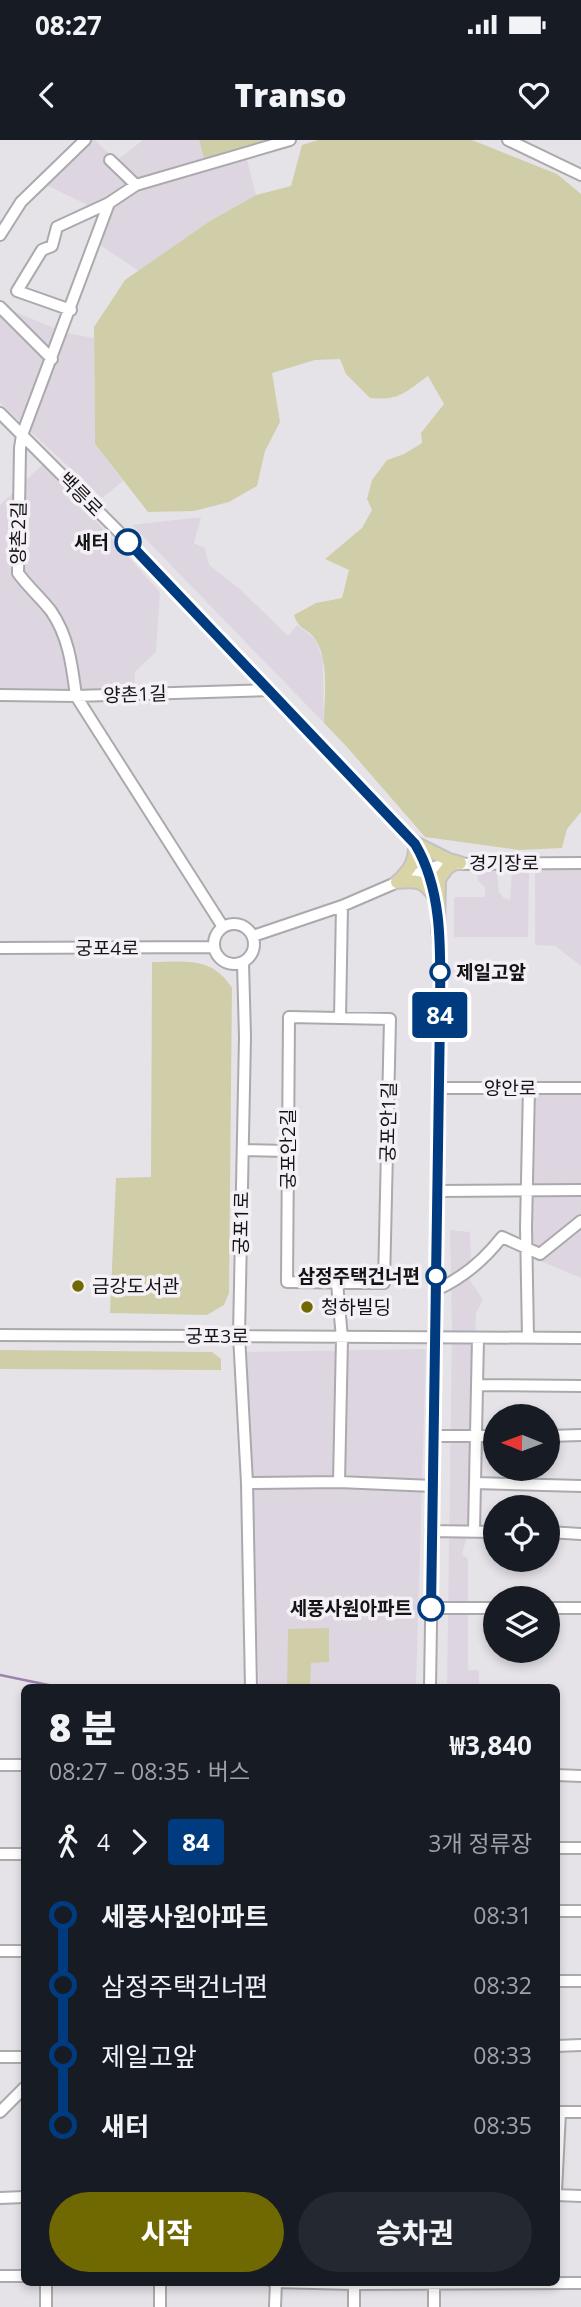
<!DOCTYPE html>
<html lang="ko">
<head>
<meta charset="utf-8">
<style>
  :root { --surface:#171b24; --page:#242831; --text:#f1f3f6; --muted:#9ea1a6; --accent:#706800 }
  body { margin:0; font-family:"Open Sans","Noto Sans KR",sans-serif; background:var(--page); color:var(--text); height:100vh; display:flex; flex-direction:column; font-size:26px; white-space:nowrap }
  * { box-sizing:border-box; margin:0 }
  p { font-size:23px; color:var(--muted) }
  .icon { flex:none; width:38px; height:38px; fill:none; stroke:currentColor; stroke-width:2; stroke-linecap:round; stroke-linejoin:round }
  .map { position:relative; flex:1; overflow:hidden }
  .sheet { position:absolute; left:21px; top:1544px; width:539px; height:602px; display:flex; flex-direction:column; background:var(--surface); border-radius:10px; box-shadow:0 4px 10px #0003 }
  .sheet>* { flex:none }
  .badge { padding:0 14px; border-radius:5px; font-size:24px; line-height:46px }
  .needle { width:46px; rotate:271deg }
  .fabs { position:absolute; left:483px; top:1264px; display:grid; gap:14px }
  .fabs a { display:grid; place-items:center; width:77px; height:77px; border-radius:50%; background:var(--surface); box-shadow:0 4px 10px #0003; font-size:35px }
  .map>.badge { position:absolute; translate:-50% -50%; box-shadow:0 0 0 4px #fff }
  .legs { display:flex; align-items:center; gap:10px; height:77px; padding:0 28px; font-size:23px }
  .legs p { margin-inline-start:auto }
  .overview { display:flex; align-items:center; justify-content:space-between; height:119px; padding:0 28px }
  h1 { font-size:38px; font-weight:800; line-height:52px }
  .cta { display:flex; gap:14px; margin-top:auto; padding:14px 28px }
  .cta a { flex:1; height:80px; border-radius:42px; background:var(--accent); color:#fff; font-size:28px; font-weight:800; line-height:80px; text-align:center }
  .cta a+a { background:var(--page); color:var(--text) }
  ul { padding:0 28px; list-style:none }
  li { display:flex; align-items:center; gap:24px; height:70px; font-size:26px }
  li i { display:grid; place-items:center; width:10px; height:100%; margin:0 9px; background:currentColor }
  li i::after { content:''; width:18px; height:18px; margin:-9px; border:5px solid; border-radius:50%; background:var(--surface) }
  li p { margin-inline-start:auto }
  li:first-child i { background:linear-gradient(#0000 50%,currentColor 0) }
  li:last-child i { background:linear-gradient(currentColor 50%,#0000 0) }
  .status { display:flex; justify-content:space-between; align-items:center; height:49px; padding:0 35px; background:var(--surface); direction:ltr }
  .status svg { height:19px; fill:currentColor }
  header { display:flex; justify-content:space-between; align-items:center; height:91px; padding:0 28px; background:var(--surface); font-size:32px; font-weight:800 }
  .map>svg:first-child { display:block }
  .built { fill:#ddd6e1 }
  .green { fill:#d0cea9 }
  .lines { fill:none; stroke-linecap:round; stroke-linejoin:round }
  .stream { stroke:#9d82ad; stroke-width:2.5 }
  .minor-casing { stroke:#aca9ad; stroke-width:14 }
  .major-casing { stroke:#c2c2c2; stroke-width:16 }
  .minor { stroke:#fff; stroke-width:10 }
  .major { stroke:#d8d4a6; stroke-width:12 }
  .line-1-casing { stroke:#fff; stroke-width:16 }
  .line-1 { stroke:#003b80; stroke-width:10 }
  .stop-1-dot { fill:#fff; stroke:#003b80; stroke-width:3.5 }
  .poi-dot { fill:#706800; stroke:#f4f0f6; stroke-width:2.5 }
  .labels { text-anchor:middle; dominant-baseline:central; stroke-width:7; stroke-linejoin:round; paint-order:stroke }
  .street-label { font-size:19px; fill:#141315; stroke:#f4f0f6 }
  .stop-label { font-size:19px; font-weight:bold; fill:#141315; stroke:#f4f0f6; text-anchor:end }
  .poi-label { font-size:19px; fill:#141315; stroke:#f4f0f6; text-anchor:start }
</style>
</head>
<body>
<div class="status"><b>08:27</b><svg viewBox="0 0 49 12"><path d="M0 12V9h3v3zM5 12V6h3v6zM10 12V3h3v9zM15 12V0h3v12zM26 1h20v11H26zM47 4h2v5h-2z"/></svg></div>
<header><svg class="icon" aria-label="back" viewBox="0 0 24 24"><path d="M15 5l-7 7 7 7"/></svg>Transo<svg class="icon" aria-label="heart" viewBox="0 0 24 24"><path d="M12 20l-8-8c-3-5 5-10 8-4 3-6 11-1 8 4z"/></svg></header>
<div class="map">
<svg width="581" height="2167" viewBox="0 0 581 2167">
  <rect width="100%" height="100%" fill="#e6e3e8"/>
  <path class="built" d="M92,0H95L116,21L143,0H199L205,18L247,20L256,55L210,81L139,131L91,99L102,72L44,44Z
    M0,166L67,193L94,198L95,304L123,341L102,358L0,263Z
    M44,323L160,452L156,512L135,532L134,549H0V365Z
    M201,377L194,403L205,408L209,425L241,450L288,496L297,485L315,499L323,519L324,583L132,385Z
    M477,728L497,731L499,752L504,758L510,760L512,731L529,733L528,797H454V757H485V747L478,741Z
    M535,728L581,730V826L555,806L535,805Z
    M533,952L581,953V1138L521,1113L526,1087Z
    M450,1090L470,1092L471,1123L468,1137L483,1160L476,1173L470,1387L462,1414L468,1419V1530H479V1547H447L452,1192Z
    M426,1209L416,1547H259L246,1212Z"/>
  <path class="green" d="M199,0H268L204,18Z
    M318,0H472L557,34L581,54V672L567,689L562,708L519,710L425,697L347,607L324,583C324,558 330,521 315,499C308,488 299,491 294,475L316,463L342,458L349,430L325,419L362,388L372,370L367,359L372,340L387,320L404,314L422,303L421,293L444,264L428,236C405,252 400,261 370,258L346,234L340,219L315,220L272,233L280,282L265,311L257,346L229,362L194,371L148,372L95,304L94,187L125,140L210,81L256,55L291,46L302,5Z
    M152,822C185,822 212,816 232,848L229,1153L224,1165L207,1175L110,1173L116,1038L151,1037Z
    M0,1210L212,1212L221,1219V1230L0,1229Z
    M329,1488V1522L311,1523L310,1547H287L288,1489Z"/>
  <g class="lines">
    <path class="stream" d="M0,1535L58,1547"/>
    <defs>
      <path id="minor" d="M508,0L581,35
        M110,20L136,45
        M0,95L21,62L85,0
        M0,167L52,219
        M71,170L17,151L42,110L52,106L57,87L109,63
        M0,273L117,390L415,703L426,721L434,757
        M0,555L76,556L270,550
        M214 804a20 20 0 1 1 40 0a20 20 0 1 1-40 0Z
        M223,787L76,556C72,526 69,497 51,471C41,458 28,447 18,433L20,308L22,295L109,63L136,45L290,0
        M253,796L342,766L428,729L445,724L581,723
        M0,808L214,807
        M243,823L245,897L239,1195L247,1343L251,1547
        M289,877L390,879L384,1143L287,1142Z
        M340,878L342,766
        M440,948H581
        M243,1010L288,1011
        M437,1051L581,1050
        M337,1143L342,1198L339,1342
        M436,1150C463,1138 484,1120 502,1097L540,1114L581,1081
        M0,1195L581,1198
        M528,1197L526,1087L529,948
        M478,1245L581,1246
        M434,1296H495
        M548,1296L581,1295
        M247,1343L339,1342L433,1346
        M476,1343L581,1346
        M431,1391L495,1392
        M474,1391L478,1198
        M548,1392L581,1394
        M431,1468H495
        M548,1468H581
        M430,1547L434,1296V1198L440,948L439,807L437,784
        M0,1625H24
        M556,1635L581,1636
        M556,1708H581
        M0,1714H24
        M556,1771H581
        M0,1811H24
        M556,1841H581
        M556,1906L581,1905
        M0,1917H24
        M0,1972L24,1948
        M556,1972H581
        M556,2051L560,1972
        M556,2055L581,2056
        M0,2058L24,2057
        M0,2136H24
        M160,2142V2167
        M273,2142L354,2144L581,2143
        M46,2167V2142
        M275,2167L276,2142
        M354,2167V2144
        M434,2167V2142"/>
      <path id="major" d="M415,703L449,720L460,723
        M397,742C410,730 416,721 415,703
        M397,742C415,740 424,740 434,756
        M438,792L439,739L447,728L455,723"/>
    </defs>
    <use href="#minor" class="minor-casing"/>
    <use href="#major" class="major-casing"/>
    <use href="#minor" class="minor"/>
    <use href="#major" class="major"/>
  </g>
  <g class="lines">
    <defs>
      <path id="line-1" d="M128,402L415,704C445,754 440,819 440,876L431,1468"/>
    </defs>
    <use href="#line-1" class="line-1-casing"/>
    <use href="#line-1" class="line-1"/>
  </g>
  <g class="stop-1-dot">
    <circle cx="128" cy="402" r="12"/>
    <circle cx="440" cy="832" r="9"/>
    <circle cx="436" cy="1136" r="9"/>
    <circle cx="431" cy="1468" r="12"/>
  </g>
  <g class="poi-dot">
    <circle cx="78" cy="1146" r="7"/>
    <circle cx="307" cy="1167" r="7"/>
  </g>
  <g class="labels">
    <g class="street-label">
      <text transform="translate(81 354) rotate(45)">백릉로</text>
      <text transform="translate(18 393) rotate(-89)">양촌2길</text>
      <text transform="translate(135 554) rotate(-2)">양촌1길</text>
      <text x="504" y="723">경기장로</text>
      <text x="107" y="808">궁포4로</text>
      <text x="510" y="948">양안로</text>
      <text transform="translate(388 982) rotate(-89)">궁포안1길</text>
      <text transform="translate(288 1009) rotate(-90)">궁포안2길</text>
      <text transform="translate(241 1083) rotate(-89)">궁포1로</text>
      <text x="217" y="1196">궁포3로</text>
    </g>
    <g class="stop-label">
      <text x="109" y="402">새터</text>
      <text x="456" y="832" text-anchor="start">제일고앞</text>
      <text x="420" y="1136">삼정주택건너편</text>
      <text x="412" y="1468">세풍사원아파트</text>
    </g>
    <g class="poi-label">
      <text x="92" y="1146">금강도서관</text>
      <text x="321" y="1167">청하빌딩</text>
    </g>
  </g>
</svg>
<div class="fabs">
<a><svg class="needle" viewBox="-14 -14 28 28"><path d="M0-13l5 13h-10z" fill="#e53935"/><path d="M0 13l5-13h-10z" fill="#9ea1a6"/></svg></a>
<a><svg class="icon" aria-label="locate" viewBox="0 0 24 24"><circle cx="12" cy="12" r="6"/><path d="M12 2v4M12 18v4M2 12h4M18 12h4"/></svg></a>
<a><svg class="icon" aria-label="layers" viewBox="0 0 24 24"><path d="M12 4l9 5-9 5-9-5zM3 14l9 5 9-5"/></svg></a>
</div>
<b class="badge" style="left:440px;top:875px;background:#003b80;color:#fff">84</b>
<section class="sheet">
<div class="overview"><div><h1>8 분</h1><p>08:27 – 08:35 · 버스</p></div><b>₩3,840</b></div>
<div class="legs"><svg class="icon" aria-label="walk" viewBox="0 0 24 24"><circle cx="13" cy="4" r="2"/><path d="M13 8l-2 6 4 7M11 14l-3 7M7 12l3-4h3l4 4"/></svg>4<svg class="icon" aria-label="forward" viewBox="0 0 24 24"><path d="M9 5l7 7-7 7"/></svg><b class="badge" style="background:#003b80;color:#fff">84</b><p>3개 정류장</p></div>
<ul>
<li><i style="color:#003b80"></i><b>세풍사원아파트</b><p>08:31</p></li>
<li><i style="color:#003b80"></i><span>삼정주택건너편</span><p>08:32</p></li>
<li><i style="color:#003b80"></i><span>제일고앞</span><p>08:33</p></li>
<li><i style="color:#003b80"></i><b>새터</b><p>08:35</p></li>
</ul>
<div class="cta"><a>시작</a><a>승차권</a></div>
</section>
</div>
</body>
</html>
